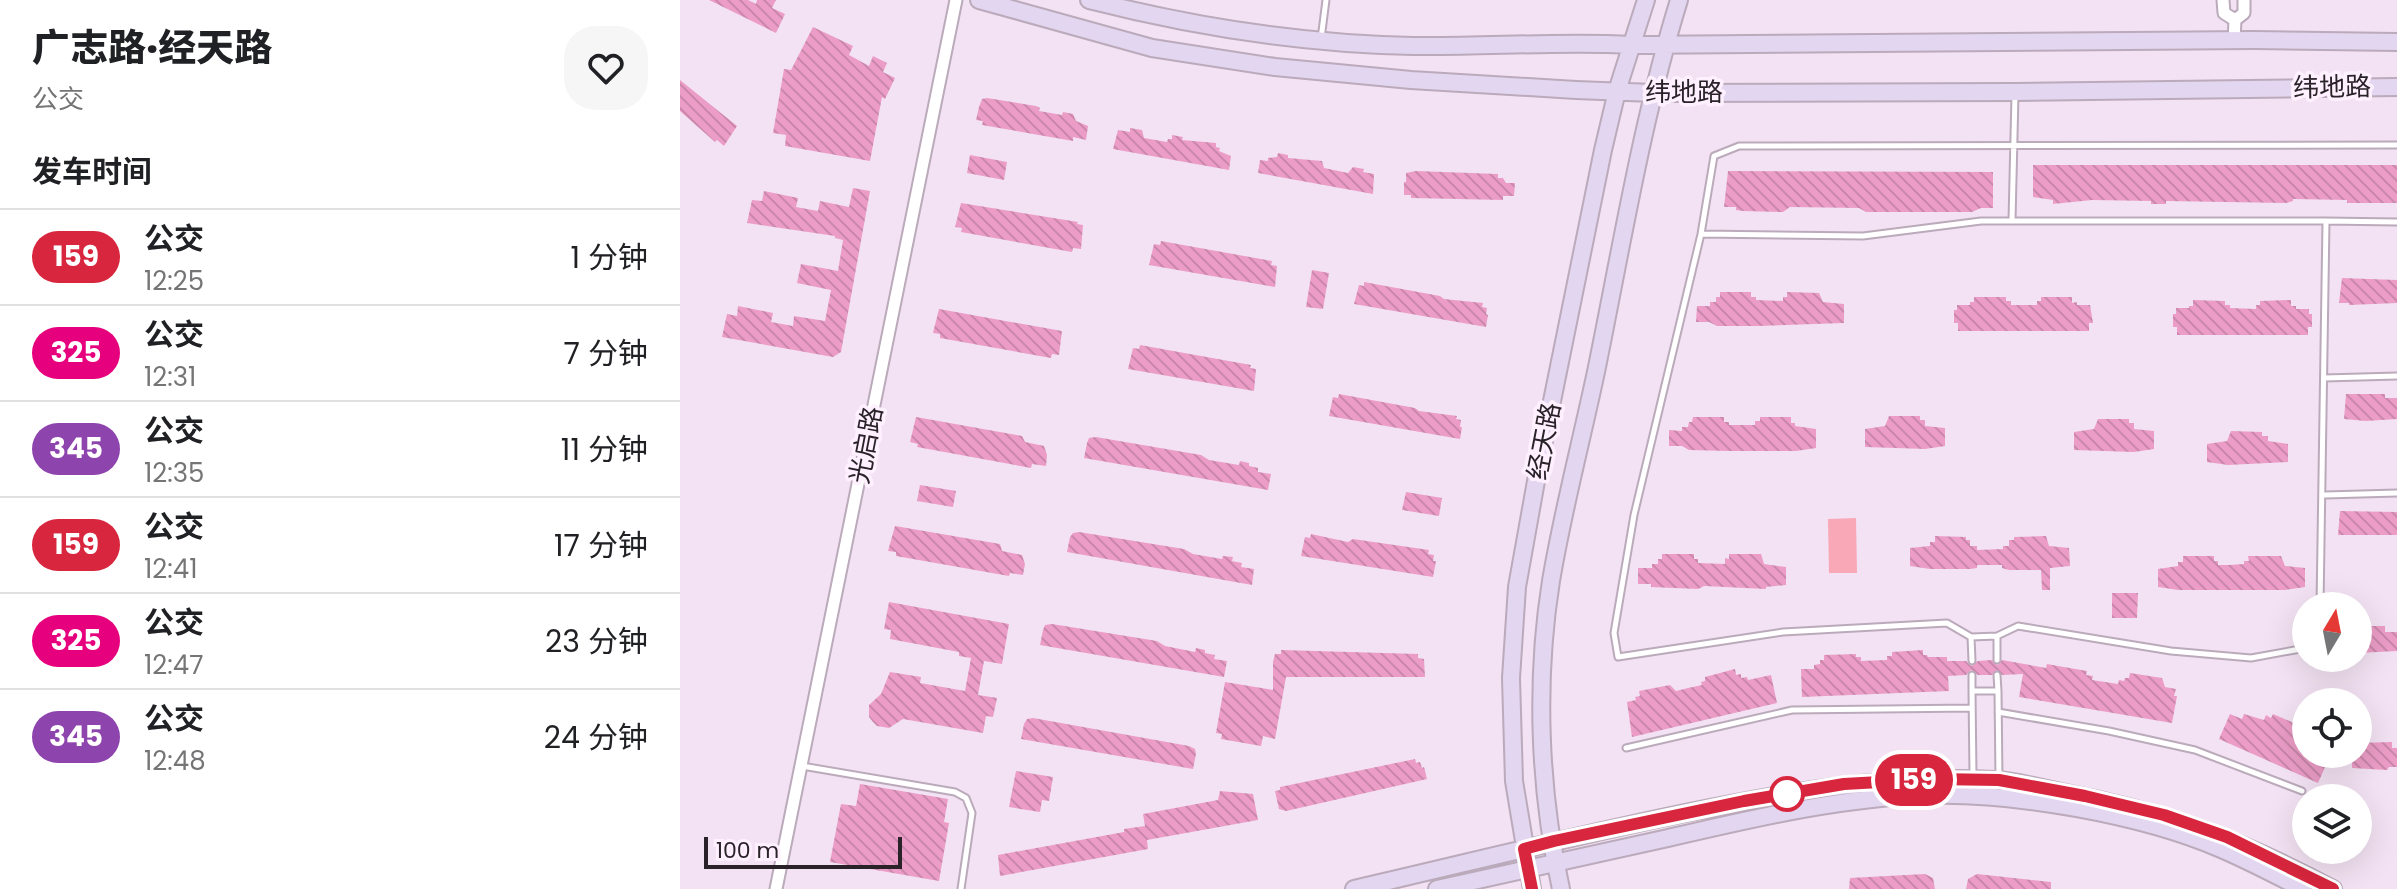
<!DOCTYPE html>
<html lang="zh">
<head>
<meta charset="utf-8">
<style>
  :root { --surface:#fff; --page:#f6f6f6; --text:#202124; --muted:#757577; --line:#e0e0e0 }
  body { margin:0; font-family:Poppins,"Noto Sans SC",sans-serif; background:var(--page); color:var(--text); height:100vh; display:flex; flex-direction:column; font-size:30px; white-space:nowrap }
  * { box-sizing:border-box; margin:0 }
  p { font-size:26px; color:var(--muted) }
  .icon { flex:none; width:44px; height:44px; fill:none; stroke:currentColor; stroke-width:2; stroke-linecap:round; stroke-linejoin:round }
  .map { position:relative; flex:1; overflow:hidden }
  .details { display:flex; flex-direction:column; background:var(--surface); width:680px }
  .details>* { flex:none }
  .badge { padding:0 16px; border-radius:26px; font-size:28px; line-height:52px }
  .needle { width:52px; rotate:10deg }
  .controls { position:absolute; left:1612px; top:592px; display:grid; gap:16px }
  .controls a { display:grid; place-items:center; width:80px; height:80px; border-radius:50%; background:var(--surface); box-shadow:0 8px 32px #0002; font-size:40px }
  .scale { position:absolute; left:24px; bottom:20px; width:198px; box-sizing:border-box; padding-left:8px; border:4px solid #292229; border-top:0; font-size:22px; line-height:28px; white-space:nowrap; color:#292229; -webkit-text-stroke:6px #fef0fe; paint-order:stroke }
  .map>.badge { position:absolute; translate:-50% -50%; box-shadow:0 0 0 4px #fff }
  h2 { padding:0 32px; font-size:30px; line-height:72px }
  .round { display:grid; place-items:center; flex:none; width:84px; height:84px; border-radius:32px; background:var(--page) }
  .headline { display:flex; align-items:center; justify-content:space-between; height:136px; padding:0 32px }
  h1 { font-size:38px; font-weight:800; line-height:60px }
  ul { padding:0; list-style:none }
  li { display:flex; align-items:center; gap:24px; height:96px; padding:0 32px; border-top:2px solid var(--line) }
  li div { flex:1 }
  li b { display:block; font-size:30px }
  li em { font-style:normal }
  li .badge { min-width:88px; font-weight:700; text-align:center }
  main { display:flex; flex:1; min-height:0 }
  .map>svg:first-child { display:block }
  .green { fill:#f8a8b7 }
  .building { fill:url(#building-back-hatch) }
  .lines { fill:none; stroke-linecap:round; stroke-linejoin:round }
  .lane-casing { stroke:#baaaba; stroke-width:9 }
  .street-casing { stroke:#baaaba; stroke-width:15 }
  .secondary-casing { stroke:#baaaba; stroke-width:20 }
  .lane { stroke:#fff; stroke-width:5 }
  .street { stroke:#fff; stroke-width:11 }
  .secondary { stroke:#e3d6f1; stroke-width:16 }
  .line-casing { stroke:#fff; stroke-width:18 }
  .line { stroke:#d7263d; stroke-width:12 }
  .stop-dot { fill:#fff; stroke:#d7263d; stroke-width:4 }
  .labels { text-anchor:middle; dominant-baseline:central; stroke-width:7; stroke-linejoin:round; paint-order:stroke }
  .street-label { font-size:26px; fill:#292229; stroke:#fef0fe }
</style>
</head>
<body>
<main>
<section class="details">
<div class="headline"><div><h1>广志路·经天路</h1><p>公交</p></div><a class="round"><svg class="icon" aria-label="heart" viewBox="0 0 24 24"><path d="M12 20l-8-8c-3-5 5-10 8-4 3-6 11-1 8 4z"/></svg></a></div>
<h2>发车时间</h2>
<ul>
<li><span class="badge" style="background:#d7263d;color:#fff">159</span><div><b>公交</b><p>12:25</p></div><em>1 分钟</em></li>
<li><span class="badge" style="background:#e6007e;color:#fff">325</span><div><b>公交</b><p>12:31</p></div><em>7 分钟</em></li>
<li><span class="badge" style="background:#8e44ad;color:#fff">345</span><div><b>公交</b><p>12:35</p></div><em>11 分钟</em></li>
<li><span class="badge" style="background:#d7263d;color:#fff">159</span><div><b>公交</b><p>12:41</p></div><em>17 分钟</em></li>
<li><span class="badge" style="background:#e6007e;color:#fff">325</span><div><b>公交</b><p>12:47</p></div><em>23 分钟</em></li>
<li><span class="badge" style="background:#8e44ad;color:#fff">345</span><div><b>公交</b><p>12:48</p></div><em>24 分钟</em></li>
</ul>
</section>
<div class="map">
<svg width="1717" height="889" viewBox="0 0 1717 889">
  <defs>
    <pattern id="building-back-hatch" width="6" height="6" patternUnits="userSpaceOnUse" patternTransform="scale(2)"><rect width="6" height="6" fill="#ec9dc7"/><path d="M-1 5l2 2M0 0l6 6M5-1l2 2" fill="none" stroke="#ca87ab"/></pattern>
  </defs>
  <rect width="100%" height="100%" fill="#f3e2f3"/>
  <path class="green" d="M1176,518L1177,573H1149L1148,519Z"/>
  <path class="building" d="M29,0H68L76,4L77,0H96L92,8L105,14L96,33Z
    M133,27L173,46L169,55L189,66L193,56L207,63L203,72L215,78L205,99L202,97L190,161L105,146L106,135L93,133L104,69L111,70Z
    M0,80L57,126L44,146L37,140L35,142L0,111Z
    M307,98L356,106L360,108L359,111L382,115L383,112L393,114L396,121L408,126L406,140L393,137V141L302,125L303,121L296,120L299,107L302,99Z
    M450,128L462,130L464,138L487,142L488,139H492V135L503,137L502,140L536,143V147L540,148L539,151L551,156L549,170L433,149L438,130L450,132Z
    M598,153L608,155V158L642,161L644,168L668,173L673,167L684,169L683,172L694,174L693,194L578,173L580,160L588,161V158L597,157Z
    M290,155L327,162L324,180L287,173Z
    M1353,165H1717V203H1667V200L1613,199V201L1606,203L1486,201V204H1471V201L1412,200L1373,204V200L1353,197Z
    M736,171L818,174V178H823L826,183H835L834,196H823V200L731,198V195H724V182H726V173Z
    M1048,171L1313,172V208H1301L1292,212H1186L1179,208L1110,207L1103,212L1063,211L1056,210V207H1044Z
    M173,188L190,191L161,352L153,357L42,337L47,314L57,316L58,306L93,313L91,322L113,326L114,316L145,321L151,290L117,283L121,264L158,271L163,240L155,238V236L67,223L72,200L82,201L84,191L118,198L116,207L138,211L140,201L169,207Z
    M281,203L398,222L397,224L403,225L401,249L393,248L392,252L281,232L282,228L275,227Z
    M481,241L592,261L591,265L597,266L595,287L469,265L474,244L480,245Z
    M632,270L649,273L643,309L626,307Z
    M1662,278L1717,280V303L1669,305V303H1659Z
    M684,282L760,296L764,299L803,303L802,307L807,308L806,314L808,315L806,327L674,304L679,285L684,286Z
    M1040,292H1071V297H1076V300L1103,301V297H1107V292L1139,293L1143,302L1164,304V323L1077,326H1037L1029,322H1016L1017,306H1030V302H1036V297H1040Z
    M1294,297H1326V301H1331V305H1357V301H1361V297H1392V303L1397,302V305H1410L1413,323H1409V331H1278V323H1274V310H1277V305H1290V302H1294Z
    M1513,300L1545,301V305H1550V308L1576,309V305H1580V301L1611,300V306H1616V309H1629V314H1632V327H1628V335H1497V327H1493V314H1496V308H1509V306H1513Z
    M259,309L382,331L379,355L372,354L371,358L260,338V334L253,333Z
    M460,345L571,365L570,368L576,369L574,391L448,369L453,348L459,349Z
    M659,394L735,408L739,411L777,416L776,419L781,420L780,427H782L780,439L649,416L653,397L658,398Z
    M1666,394H1705V398H1717V419L1686,421L1664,419Z
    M1209,416H1240V420H1245V426L1265,428V446L1245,449L1185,447V429L1205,426Z
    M236,417L342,436L345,442L364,446L367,455L366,466L352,464L351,468L237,447L238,444L230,442Z
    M1013,417H1044V422H1049V425H1075V421H1080V417H1111V423H1115V426L1136,429V448L1116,451H1049L1009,450L1002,446H989V430L1002,431V427H1008L1009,422H1012Z
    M1418,419H1449V423H1454V429L1474,431V449L1454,452L1394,450V432L1414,429Z
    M1551,431L1582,432V436H1588V441L1608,444V462L1548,465L1527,462V444L1547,441Z
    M416,437L521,455L529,460L559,465L560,461L569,463V466L578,468V472L591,474L588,490L404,458L407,443L409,438Z
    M240,485L276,491L273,507L237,501Z
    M726,492L762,498L759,516L722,510Z
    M1660,511L1717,512V535H1658Z
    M215,526L320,544L322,551L342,555L345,564L343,575L330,573L329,576L216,556V552L208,551Z
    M399,532L504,549L513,554L542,559L543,556L553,557L552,561L562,563L561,567L574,569L572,585L387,552L390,537L393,533Z
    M631,534L668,542L673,539L749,550L748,554L754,555L753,561H756L753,577L621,556L625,537L630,538Z
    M1255,536L1286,537V540H1290V546H1297V550L1323,549V546H1329V540H1334V537L1366,536L1369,546L1389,548L1390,566L1370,568V590H1362L1361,570H1329L1322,568V565H1297V568L1290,569H1250L1230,566V548L1250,546V542H1255Z
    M982,554H1014V559H1018V563L1045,564V558L1049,559V554H1081L1084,564L1106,567V585L1086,587V589L1024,586L1018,589L971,587V584H958V568H972V564H978V559H982Z
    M1503,556H1534V561H1538V565H1549L1564,564V561H1569L1568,556H1601L1605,566L1625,568V587L1605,590H1498L1478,587V569L1498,566V562H1503Z
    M1432,593H1458L1457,618H1432Z
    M209,602L329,624L322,664L304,661L298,695L317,698L313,717L306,716L303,733L223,719L209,728L197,726L193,722L189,717V705L201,694L210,672L241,677L240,683L285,691L291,658L279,656V652L210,639L211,630L204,629Z
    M372,624L477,641L485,646L515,652L516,648L525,650V653L535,655L534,659L547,661L544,677L360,645L363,630L365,625Z
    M1678,626H1705V632H1717V651L1678,653Z
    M601,650L738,654V658L744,659L745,677H606L595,739L583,736L581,746L541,739L542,734L536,733L545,682L593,690V662L595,654H601Z
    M1243,650V655H1247L1248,657H1267V661H1286L1291,666L1298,661L1312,660L1318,665L1322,660L1366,668L1367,664L1378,666L1407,671L1406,675L1413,676L1412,680L1438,684L1439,680L1444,681L1445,678H1449L1450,673L1482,678L1485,687L1496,689L1494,696H1497L1492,723L1339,697L1343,674L1322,675L1317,670L1312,675H1298L1291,670L1286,675L1268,676L1269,691L1122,697L1121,669H1134V665L1140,664V660H1144V655L1176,654V657H1181V661L1207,660V656H1212V652Z
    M1055,669L1056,675L1061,674V678L1067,677L1068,680L1091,675L1097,703L952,737L947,702L956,700L955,697L960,696L959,691L990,685L996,691L1008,688L1022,685L1021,682L1025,681V677Z
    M1550,714L1562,719L1564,714L1584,720L1586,715L1591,718L1593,714L1621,726L1618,731L1622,733L1620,737L1626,739V754H1640L1649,758L1638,783L1539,739Z
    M353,718L509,746L515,749L516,754L513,769L341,739L344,724L347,719Z
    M1712,742V748H1717V767H1709L1707,770L1672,768V754H1678V743Z
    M735,759L736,763L740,762L742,768L744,767L747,779L606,811L599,809L595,791L600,790V787Z
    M336,771L373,777L369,801L362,800L360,812L329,807Z
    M180,784L268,799L264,822L269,823L259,881L150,862L161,804L176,806Z
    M540,791L573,794L578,820L467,840L468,849L320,876L318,855L444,832V829L465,826L463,814L538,800Z
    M1245,874L1253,878L1255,889H1169L1170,878Z
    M1297,874L1371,882V889H1286L1288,879Z"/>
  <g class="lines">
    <defs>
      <path id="lane" d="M641,39L646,0
        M1332,221L1335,94
        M1021,234L1183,236L1301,221H1646
        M1644,378L1717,376
        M1645,495L1717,493
        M1640,606L1646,221L1717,222
        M1291,637L1317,636
        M1317,660V636L1338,626L1491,651L1571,658L1626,648
        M1292,661L1291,637L1267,623L1103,632L938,657L934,633L954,515L1021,234L1034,156L1059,146L1717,145
        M1292,675V691
        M1317,675L1318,691
        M1318,712L1429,731L1515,750L1622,791
        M946,748L1112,710L1292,708
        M122,766L275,792L286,798L292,813L281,889
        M1293,775L1292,691H1318L1319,779"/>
      <path id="street" d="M1543,0L1544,13L1555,20
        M1554,41L1555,20L1564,13V0
        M96,889L276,0"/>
      <path id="secondary" d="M299,0L472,48L595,67L731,80L896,90L973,93L1335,92L1717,87
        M409,0C515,27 624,44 733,46C806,47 879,41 952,45L1574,40L1717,42
        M674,889C778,865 882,839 986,817C1097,794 1201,774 1315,780C1337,781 1359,788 1381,792C1483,811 1561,840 1653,889
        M757,889C834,872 911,855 988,838C1074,818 1163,797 1251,795C1337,793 1462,815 1541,849C1569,861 1596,875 1623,889
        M852,889L834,781L831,678L837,587L858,470L923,150L937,91L966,0
        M881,889C859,790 855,681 871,581C883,509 902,439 917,367C942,244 962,120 999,0"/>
    </defs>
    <use href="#lane" class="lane-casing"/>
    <use href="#street" class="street-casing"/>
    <use href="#secondary" class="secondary-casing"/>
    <use href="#lane" class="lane"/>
    <use href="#street" class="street"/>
    <use href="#secondary" class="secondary"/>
  </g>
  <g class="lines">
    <defs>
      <path id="line" d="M852,889L844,849L874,841L1064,801L1164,784L1254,779L1319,780L1405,796L1484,815L1547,837L1653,889"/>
    </defs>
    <use href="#line" class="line-casing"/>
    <use href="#line" class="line"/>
  </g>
  <circle class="stop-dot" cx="1107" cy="794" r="16"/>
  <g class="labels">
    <g class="street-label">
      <text transform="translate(1652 87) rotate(-1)">纬地路</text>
      <text x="1004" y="92">纬地路</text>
      <text transform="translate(864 441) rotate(-79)">经天路</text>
      <text transform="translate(186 445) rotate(-79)">光启路</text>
    </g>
  </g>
</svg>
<div class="controls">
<a><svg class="needle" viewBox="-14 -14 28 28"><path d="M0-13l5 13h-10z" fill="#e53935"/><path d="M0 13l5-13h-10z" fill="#757577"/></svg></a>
<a><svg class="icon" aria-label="locate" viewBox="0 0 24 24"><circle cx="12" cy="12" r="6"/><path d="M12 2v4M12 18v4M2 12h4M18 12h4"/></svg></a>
<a><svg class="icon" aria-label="layers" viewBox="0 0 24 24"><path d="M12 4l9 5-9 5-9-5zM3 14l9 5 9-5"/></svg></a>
</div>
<div class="scale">100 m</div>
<b class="badge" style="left:1234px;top:780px;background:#d7263d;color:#fff">159</b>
</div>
</main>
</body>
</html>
